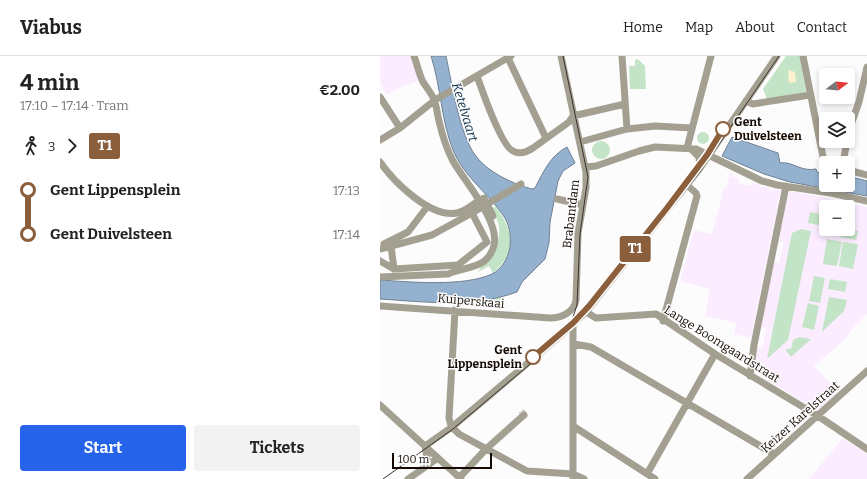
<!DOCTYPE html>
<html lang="en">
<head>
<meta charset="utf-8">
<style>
  :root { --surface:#fff; --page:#f2f2f2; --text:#222; --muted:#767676; --line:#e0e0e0; --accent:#2563eb }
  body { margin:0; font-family:Bitter,serif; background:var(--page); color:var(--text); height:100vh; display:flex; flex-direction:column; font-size:15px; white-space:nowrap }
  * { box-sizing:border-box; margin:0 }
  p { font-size:13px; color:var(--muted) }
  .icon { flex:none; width:22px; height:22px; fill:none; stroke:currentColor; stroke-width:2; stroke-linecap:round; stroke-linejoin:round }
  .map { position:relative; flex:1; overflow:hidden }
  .panel { display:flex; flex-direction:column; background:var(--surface); width:380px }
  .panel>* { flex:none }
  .badge { padding:0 8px; border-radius:3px; font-size:14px; line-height:26px }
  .needle { width:26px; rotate:74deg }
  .buttons { position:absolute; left:439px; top:12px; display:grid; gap:8px }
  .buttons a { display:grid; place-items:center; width:36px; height:36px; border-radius:4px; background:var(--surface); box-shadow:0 2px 6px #0003; font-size:20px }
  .scale { position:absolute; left:12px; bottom:10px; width:100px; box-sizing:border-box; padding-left:4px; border:2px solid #140a03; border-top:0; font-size:11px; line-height:14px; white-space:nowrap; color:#140a03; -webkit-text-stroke:3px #fcfcfc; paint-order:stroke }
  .map>.badge { position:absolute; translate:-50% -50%; box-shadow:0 0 0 2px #fff }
  .legs { display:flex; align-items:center; gap:6px; height:44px; padding:0 20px; font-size:13px }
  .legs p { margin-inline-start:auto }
  .head { display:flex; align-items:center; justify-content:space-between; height:68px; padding:0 20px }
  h1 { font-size:22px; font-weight:700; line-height:30px }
  .cta { display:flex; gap:8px; margin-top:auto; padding:8px 20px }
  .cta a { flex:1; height:46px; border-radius:4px; background:var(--accent); color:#fff; font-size:16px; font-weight:700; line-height:46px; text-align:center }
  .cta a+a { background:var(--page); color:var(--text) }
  ul { padding:0 20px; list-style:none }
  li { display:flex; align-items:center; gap:14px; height:44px; font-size:15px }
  li i { display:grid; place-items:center; width:6px; height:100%; margin:0 5px; background:currentColor }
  li i::after { content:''; width:10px; height:10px; margin:-5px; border:3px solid; border-radius:50%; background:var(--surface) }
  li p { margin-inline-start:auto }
  li:first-child i { background:linear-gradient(#0000 50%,currentColor 0) }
  li:last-child i { background:linear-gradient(currentColor 50%,#0000 0) }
  header { display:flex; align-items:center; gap:24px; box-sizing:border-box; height:56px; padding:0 20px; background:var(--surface); border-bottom:1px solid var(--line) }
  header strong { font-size:19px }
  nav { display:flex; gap:22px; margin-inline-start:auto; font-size:14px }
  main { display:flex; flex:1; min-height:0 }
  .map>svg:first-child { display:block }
  .education { fill:#fbecff; fill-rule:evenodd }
  .green { fill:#c4e4c7 }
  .sand { fill:#fcf2cd }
  .water { fill:#94b2cf; stroke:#6e8092 }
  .pier { fill:#fcfcfc }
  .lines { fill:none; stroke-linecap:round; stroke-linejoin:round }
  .minor-tunnel { stroke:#d9d8d7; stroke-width:7; stroke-dasharray:7 3.5; stroke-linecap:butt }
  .minor { stroke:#a4a091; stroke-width:7 }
  .tram { stroke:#3a312b; stroke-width:1 }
  .minor-bridge { stroke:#a4a091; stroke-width:7 }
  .line-1-casing { stroke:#fff; stroke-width:9 }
  .line-1 { stroke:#8b5e3c; stroke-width:6 }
  .stop-1-dot { fill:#fff; stroke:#8b5e3c; stroke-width:2 }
  .labels { text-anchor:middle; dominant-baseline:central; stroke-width:3; stroke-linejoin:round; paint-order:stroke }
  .stop-label { font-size:12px; font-weight:bold; fill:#140a03; stroke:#fcfcfc; text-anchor:start }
  .street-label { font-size:12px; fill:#140a03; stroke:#fcfcfc }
  .water-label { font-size:13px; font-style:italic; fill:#062b48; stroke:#fcfcfc }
</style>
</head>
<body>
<header>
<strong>Viabus</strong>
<nav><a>Home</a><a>Map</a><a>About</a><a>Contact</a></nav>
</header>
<main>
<section class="panel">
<div class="head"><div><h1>4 min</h1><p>17:10 – 17:14 · Tram</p></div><b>€2.00</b></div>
<div class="legs"><svg class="icon" aria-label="walk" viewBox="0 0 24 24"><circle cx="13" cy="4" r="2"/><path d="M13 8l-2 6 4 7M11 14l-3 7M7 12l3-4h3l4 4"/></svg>3<svg class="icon" aria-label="forward" viewBox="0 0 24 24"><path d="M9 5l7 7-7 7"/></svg><b class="badge" style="background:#8b5e3c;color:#fff">T1</b></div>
<ul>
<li><i style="color:#8b5e3c"></i><b>Gent Lippensplein</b><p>17:13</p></li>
<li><i style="color:#8b5e3c"></i><b>Gent Duivelsteen</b><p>17:14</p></li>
</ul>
<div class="cta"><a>Start</a><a>Tickets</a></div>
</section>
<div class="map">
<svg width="487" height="423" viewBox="0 0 487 423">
  <rect width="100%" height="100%" fill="#fcfcfc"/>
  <path class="education" d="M0,0H32L40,24L18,32L7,39L0,26Z
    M350,117L353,118L352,121L359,122L358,127L371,130L372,127L379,128V131H386L393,135L394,133L399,134L401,136L398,141L399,143L371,282L354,278L356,267L325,260L330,233L300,225L314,174L332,178L344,132H346Z
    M409,135L433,139L487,151V258L474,271L463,285L434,310L458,336L437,355L376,316L374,310L377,291L382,292L384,284L386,272L381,271L394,206L399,207L404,186L398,185ZM446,151H468V173H446Z
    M463,382L487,398V423H429Z"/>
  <path class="green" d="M406,0H420L426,36L387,43L383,33Z
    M258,3L265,10L266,33H250L249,10H255V4Z
    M317 82a6 6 0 1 1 12 0a6 6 0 1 1-12 0Z
    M212 94a9 9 0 1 1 18 0a9 9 0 1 1-18 0Z
    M115,150C134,173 137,197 113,217L109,210L98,216C111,193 130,183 112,154Z
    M430,156L445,159L443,170L428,167Z
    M421,173L431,175L408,284L387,303L412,177Z
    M461,173L478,175L476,184L460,181Z
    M447,183L462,186L457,210L443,208Z
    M463,186L478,188L473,213L459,210Z
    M434,220L445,222L440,247L429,245Z
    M450,223L467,226L465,236L448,233Z
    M121,241L120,251L95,249V246Z
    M449,241L467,244L464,255L442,276Z
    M428,247L439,250L434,274L422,271Z
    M419,281L431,283L411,301L405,293H411L413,284Z"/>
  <path class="sand" d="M408,14L415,16L416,26L409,27Z"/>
  <path class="water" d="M51,0H66C72,28 79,76 95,99C107,116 133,128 152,133L155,132C164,115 170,100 187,91L195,107L183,115L178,125L170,166L169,187L165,203L142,226L137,236C93,252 46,246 0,243V224C31,226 83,231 112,218C122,213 128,202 130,191C131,180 130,169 123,159C108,137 83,120 73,94C61,64 61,31 51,0Z
    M352,81L398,97L400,107C413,105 420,116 436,113L437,116L444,118L446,116V129H468V120L487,125V140L410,126L384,118L342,100Z"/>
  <path class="pier" d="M446,124V129H460L459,136L444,133Z"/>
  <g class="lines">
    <path class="minor-tunnel" d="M141,355L144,359L148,356"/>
    <path class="minor" d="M242,0L247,73
      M423,0L444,106L446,107
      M128,2L166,82
      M97,20C102,34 121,90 133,95C140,99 147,96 153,92L189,66L193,60L245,48
      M0,41L20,72
      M366,45L373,48L430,39
      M468,77L479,46L487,11
      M0,84L20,72L55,44L131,0
      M200,86L247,73L275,70L312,72
      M307,92L331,0
      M311,93L319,101L320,112
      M0,106C14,126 50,162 77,157C88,155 94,146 104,142L113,160
      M463,107L467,85
      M206,111L216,110L259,95L275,91L316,93L382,125L397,129L451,137L487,145
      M468,114L487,119
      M177,143L203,149
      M4,188L28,176L47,151
      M11,190L14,213
      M0,193L52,179L92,157L107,186L78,209L14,213L0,205
      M0,221L68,218C85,210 108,214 114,189C120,165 84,125 73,105C67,94 62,78 59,65C57,58 57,50 54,44C52,38 47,32 43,26C39,18 37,8 34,0
      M0,250L170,262C182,262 194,256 196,244L198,177L206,132V116L181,0
      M75,254L69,362L71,370L79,378L147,415L193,418L204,423
      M206,256L216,262L276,258L335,298L438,360L487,393
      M283,265L317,140L316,137L307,129
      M194,288L211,291L394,398
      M370,320L374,289L406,130
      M0,349L81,423
      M193,370L275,423
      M45,390L72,371L181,279L206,256L320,112L397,0
      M45,390L48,408
      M267,418L335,298
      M79,422L106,393L144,359
      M28,423L58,402
      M193,423V269
      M367,423L487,315"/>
    <path class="tram" d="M183,0L208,121L200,178L197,249L189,273
      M3,423L73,373L181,282L207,257L320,116L399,0"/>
    <path class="minor-bridge" d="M92,157L141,128"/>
  </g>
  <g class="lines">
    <defs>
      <path id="line-1" d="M153,301L193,267L209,250L287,152L327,99L343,73"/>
    </defs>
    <use href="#line-1" class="line-1-casing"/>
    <use href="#line-1" class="line-1"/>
  </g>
  <g class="stop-1-dot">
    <circle cx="343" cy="73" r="7"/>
    <circle cx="153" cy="301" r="7"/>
  </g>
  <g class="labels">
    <g class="stop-label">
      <text x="354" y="66">Gent<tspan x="354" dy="14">Duivelsteen</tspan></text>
      <text x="142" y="294" text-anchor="end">Gent<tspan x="142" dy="14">Lippensplein</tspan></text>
    </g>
    <g class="street-label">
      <text transform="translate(191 158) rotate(-83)">Brabantdam</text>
      <text transform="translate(91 245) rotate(5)">Kuiperskaai</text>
      <text transform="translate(342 288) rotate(32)">Lange Boomgaardstraat</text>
      <text transform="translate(420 361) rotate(-42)">Keizer Karelstraat</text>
    </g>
    <g class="water-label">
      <text transform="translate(85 56) rotate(73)">Ketelvaart</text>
    </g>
  </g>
</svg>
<div class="buttons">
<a><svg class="needle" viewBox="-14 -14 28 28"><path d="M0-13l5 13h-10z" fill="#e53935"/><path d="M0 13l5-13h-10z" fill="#767676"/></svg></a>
<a><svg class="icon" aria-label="layers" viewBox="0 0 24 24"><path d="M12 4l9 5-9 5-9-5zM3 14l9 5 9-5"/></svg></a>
<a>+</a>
<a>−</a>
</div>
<div class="scale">100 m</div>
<b class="badge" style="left:255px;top:193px;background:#8b5e3c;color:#fff">T1</b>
</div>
</main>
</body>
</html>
